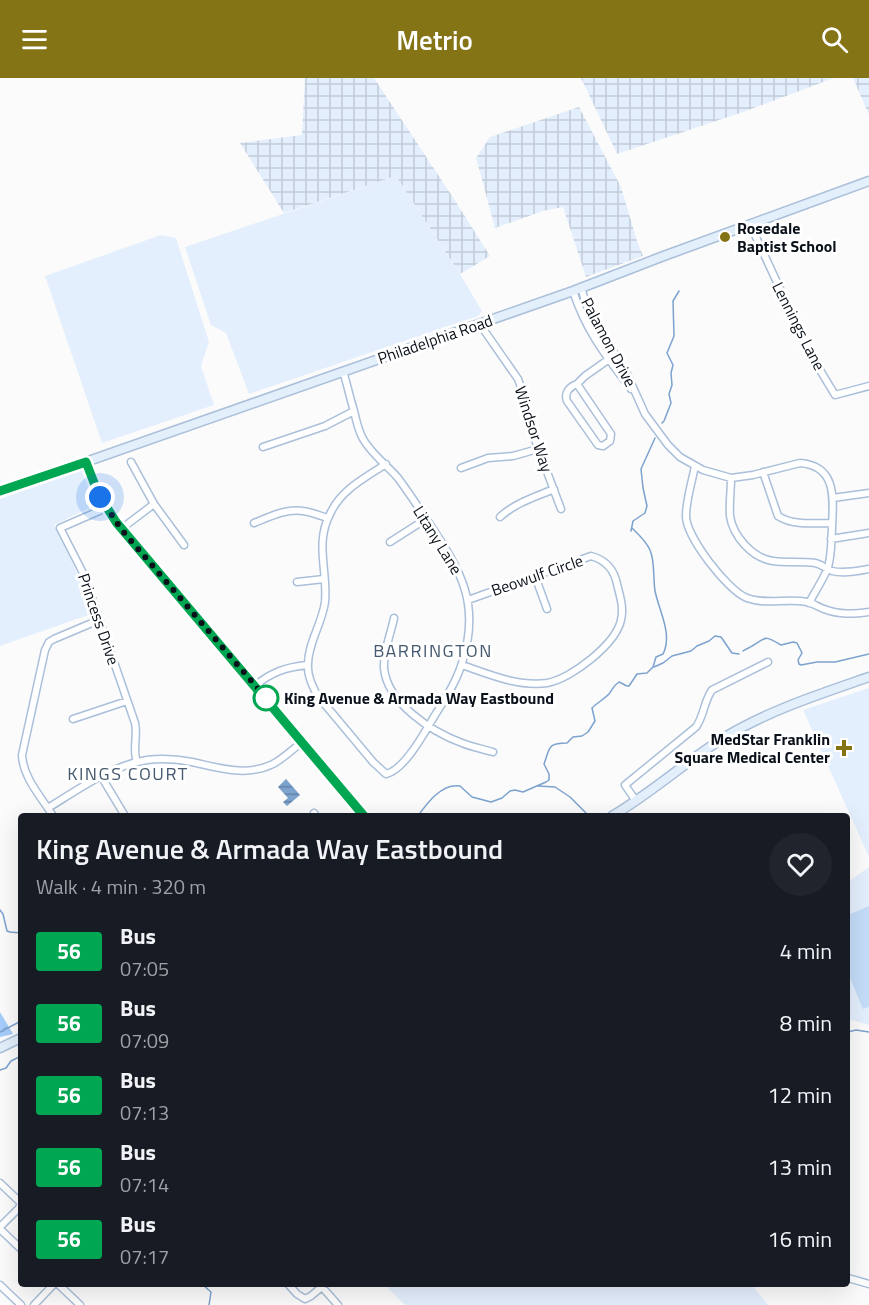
<!DOCTYPE html>
<html lang="en">
<head>
<meta charset="utf-8">
<style>
  :root { --surface:#171b24; --page:#20242c; --text:#f1f3f6; --muted:#9ea1a6; --accent:#847416 }
  body { margin:0; font-family:"Titillium Web",sans-serif; background:var(--page); color:var(--text); height:100vh; display:flex; flex-direction:column; font-size:22px; white-space:nowrap }
  * { box-sizing:border-box; margin:0 }
  p { font-size:20px; color:var(--muted) }
  .icon { flex:none; width:33px; height:33px; fill:none; stroke:currentColor; stroke-width:2; stroke-linecap:round; stroke-linejoin:round }
  .map { position:relative; flex:1; overflow:hidden }
  .details { position:absolute; left:18px; top:735px; width:832px; height:474px; display:flex; flex-direction:column; background:var(--surface); border-radius:6px; box-shadow:0 6px 24px #0002 }
  .details>* { flex:none }
  .badge { padding:0 12px; border-radius:4px; font-size:21px; line-height:39px }
  .you { position:absolute; width:30px; height:30px; margin:-15px; border:4px solid #fff; border-radius:50%; background:#1a73e8; box-shadow:0 0 0 9px #1a73e833 }
  .map>.badge { position:absolute; translate:-50% -50%; box-shadow:0 0 0 3px #fff }
  .round { display:grid; place-items:center; flex:none; width:63px; height:63px; border-radius:32px; background:var(--page) }
  .head { display:flex; align-items:center; justify-content:space-between; height:102px; padding:0 18px }
  h1 { font-size:28px; font-weight:600; line-height:45px }
  ul { padding:0; list-style:none }
  li { display:flex; align-items:center; gap:18px; height:72px; padding:0 18px }
  li div { flex:1 }
  li b { display:block; font-size:22px }
  li em { font-style:normal }
  li .badge { min-width:66px; font-weight:700; text-align:center }
  header { display:flex; justify-content:space-between; align-items:center; height:78px; padding:0 18px; background:var(--accent); color:#fff; font-size:27px; font-weight:600 }
  .map>svg:first-child { display:block }
  .built { fill:#e4effd }
  .industrial { fill:url(#industrial-grid) }
  .forest { fill:url(#forest-crowns) }
  .garden { fill:#c5ddf8 }
  .water { fill:url(#water-rules) }
  .lines { fill:none; stroke-linecap:round; stroke-linejoin:round }
  .stream { stroke:#7ca2ce; stroke-width:1.5 }
  .street-casing { stroke:#aabfd9; stroke-width:9 }
  .secondary-casing { stroke:#aabfd9; stroke-width:11 }
  .street { stroke:#fff; stroke-width:6 }
  .secondary { stroke:#e4effc; stroke-width:8 }
  .line-casing { stroke:#fff; stroke-width:14 }
  .line { stroke:#00a651; stroke-width:9 }
  .walk { stroke:#0a111a; stroke-width:6; stroke-dasharray:0 10.8 }
  .poi-dot { fill:#847416; stroke:#fff; stroke-width:2 }
  .stop-dot { fill:#fff; stroke:#00a651; stroke-width:3 }
  .labels { text-anchor:middle; dominant-baseline:central; stroke-width:6; stroke-linejoin:round; paint-order:stroke }
  .poi-label { font-size:16px; font-weight:bold; fill:#0a111a; stroke:#fff; text-anchor:start }
  .street-label { font-size:16px; fill:#0a111a; stroke:#fff }
  .stop-label { font-size:16px; font-weight:bold; fill:#0a111a; stroke:#fff; text-anchor:start }
  .neighbourhood-label { font-size:18px; letter-spacing:1.5px; fill:#465a70; stroke:#fff }
</style>
</head>
<body>
<header><svg class="icon" aria-label="menu" viewBox="0 0 24 24"><path d="M4 6h16M4 12h16M4 18h16"/></svg>Metrio<svg class="icon" aria-label="search" viewBox="0 0 24 24"><circle cx="10" cy="10" r="6"/><path d="M15 15l6 6"/></svg></header>
<div class="map">
<svg width="869" height="1227" viewBox="0 0 869 1227">
  <defs>
    <pattern id="industrial-grid" width="8" height="8" patternUnits="userSpaceOnUse" patternTransform="scale(1.5)"><rect width="8" height="8" fill="#e4effd"/><path d="M0 4h8M4 0v8" fill="none" stroke="#c2ccd8"/></pattern>
    <pattern id="forest-crowns" width="20" height="18" patternUnits="userSpaceOnUse" patternTransform="scale(1.5)"><rect width="20" height="18" fill="#a5ccfa"/><path d="M2 6a3 3 0 1 1 6 0M12 15a3 3 0 1 1 6 0" fill="none" stroke="#8daed6"/></pattern>
    <pattern id="water-rules" width="6" height="5" patternUnits="userSpaceOnUse" patternTransform="scale(1.5)"><rect width="6" height="5" fill="#7ca2ce"/><path d="M0 2.5h6" fill="none" stroke="#6483a6"/></pattern>
  </defs>
  <rect width="100%" height="100%" fill="#fbfbfb"/>
  <path class="built" d="M396,98L463,201L482,233L478,238L249,316L226,255L211,247L185,169Z
    M161,157L176,160L209,264L201,288L214,327L102,365L45,198Z
    M83,391L97,426L54,447L73,486L86,518L91,536L0,568V421Z
    M869,610V779L803,632Z
    M869,789V947L848,941V804Z
    M384,1206H751L768,1227H405Z"/>
  <path class="industrial" d="M305,0H374L454,121L490,178L460,196L396,98L284,135L240,65L302,57Z
    M581,0H834L743,34L617,76Z
    M853,0H869V37Z
    M579,29L621,109L637,163L643,178L586,199L563,129L543,133L495,150L476,80L490,59Z"/>
  <path class="forest" d="M0,934L13,956L0,959Z"/>
  <path class="garden" d="M869,828V929L863,931L848,895V837Z"/>
  <path class="water" d="M286,701L300,717L287,728L283,724L288,720L278,709Z"/>
  <g class="lines">
    <path class="stream" d="M662,345L664,343L671,325L669,316L672,307L671,295L673,287L667,275L674,258L673,223L679,213
      M631,453L633,443L645,435L647,428L643,410L641,391L655,360
      M743,573C746,571 749,570 752,568C767,559 764,557 781,567L793,564L797,565L802,575L798,582L799,586L801,587L817,584H835L869,576
      M654,589L663,585L672,578L691,573L697,568L709,563L715,558L721,559L732,575L739,576
      M538,708L555,709L570,719L587,736
      M418,738C427,725 442,705 460,708L472,719L491,724L502,720L510,713L515,712L523,714L546,704L549,702V696L544,686C550,670 547,665 567,665L573,659L582,658L588,654L595,643L592,630C597,625 604,621 609,616C613,611 613,608 619,604L627,608H629L637,596L647,595L653,589L656,579L663,576C673,556 659,533 655,513C653,500 655,483 650,472C646,463 639,457 632,450
      M0,832L3,836L7,853L10,854L21,855
      M0,954L21,943
      M848,954L856,952L869,954
      M0,992L6,990L11,983L21,978
      M202,1206L211,1214L209,1227"/>
    <defs>
      <path id="street" d="M750,146L793,239L820,292L835,317L869,308
        M581,209L586,226L591,237L627,296L645,336L668,367L680,379L703,392L731,400L753,397L800,385C838,388 833,422 832,450C831,464 832,479 827,492C822,503 815,514 809,525
        M573,213C586,253 606,278 631,311
        M479,245L518,301L522,312L534,359L561,431
        M343,293C347,306 350,320 354,333C356,342 358,351 362,359C370,375 387,387 398,400C409,415 419,430 429,445C461,493 481,526 462,585C456,605 443,624 432,642C423,657 404,692 386,696L373,684L317,617C312,607 307,597 308,586C308,565 322,546 325,524C328,492 314,465 331,434C342,411 365,400 386,386
        M577,306L611,356L610,363L603,368L598,367L567,323C564,315 569,309 577,306Z
        M577,306L585,298L612,279
        M263,369L325,348L354,333
        M131,384L154,426L184,467
        M695,388C692,404 686,422 686,438C686,459 728,513 747,520C766,527 788,520 807,524C813,525 818,529 824,531C840,537 853,536 869,534
        M461,390L488,380L513,378L538,371
        M763,394L778,438C793,448 815,445 832,445
        M731,400C731,413 729,426 730,438C733,458 752,480 773,483C787,485 801,483 815,485C821,486 826,491 832,493C844,496 857,493 869,491
        M833,420L869,415
        M106,430L60,450L84,497L135,645C138,658 132,672 137,684
        M500,439C515,425 535,419 554,411
        M254,445C269,439 287,430 303,433C312,434 320,438 328,440
        M121,451L154,426
        M831,461L869,455
        M390,464L426,441
        M535,498L547,531
        M297,504L324,501
        M394,540C391,556 383,573 384,590C387,625 432,654 462,665C472,669 483,671 493,674
        M462,587C488,596 518,609 547,605C571,601 616,566 621,542C624,530 620,518 617,506C614,491 606,482 591,478L468,522
        M255,608C271,594 287,589 307,587
        M73,641L127,623
        M101,698L125,738
        M636,723L625,707L696,649C704,638 704,623 712,612L768,584
        M48,730C79,711 110,688 147,682C162,680 177,681 192,684C220,690 246,699 273,686C284,680 293,671 302,664
        M314,735L316,738
        M53,738C42,720 23,700 22,677L45,572L49,564L54,561L99,542
        M0,1105L21,1125L19,1130L0,1149
        M0,1151L21,1171
        M848,1200L869,1206
        M58,1206L80,1227
        M288,1206L297,1216L305,1221L311,1218L325,1206
        M0,1207L21,1227
        M322,1209L338,1227
        M34,1227L54,1206"/>
      <path id="secondary" d="M86,384L101,422L116,444L364,738
        M0,414L573,213L661,179L869,103
        M612,738C652,715 686,683 725,659C770,632 820,616 869,599
        M0,970L21,960"/>
    </defs>
    <use href="#street" class="street-casing"/>
    <use href="#secondary" class="secondary-casing"/>
    <use href="#street" class="street"/>
    <use href="#secondary" class="secondary"/>
  </g>
  <g class="lines">
    <defs>
      <path id="line" d="M0,413L86,384L98,415L116,444L364,738"/>
    </defs>
    <use href="#line" class="line-casing"/>
    <use href="#line" class="line"/>
    <path class="walk" d="M100,419L121,451L266,620"/>
  </g>
  <g class="poi-dot">
    <circle cx="725" cy="159" r="6"/>
    <path d="M841 661h6v6h6v6h-6v6h-6v-6h-6v-6h6z"/>
  </g>
  <circle class="stop-dot" cx="266" cy="620" r="12"/>
  <g class="labels">
    <g class="poi-label">
      <text x="737" y="150">Rosedale<tspan x="737" dy="18">Baptist School</tspan></text>
      <text x="830" y="661" text-anchor="end">MedStar Franklin<tspan x="830" dy="18">Square Medical Center</tspan></text>
    </g>
    <g class="street-label">
      <text transform="translate(799 248) rotate(63)">Lennings Lane</text>
      <text transform="translate(435 261) rotate(-19)">Philadelphia Road</text>
      <text transform="translate(609 264) rotate(62)">Palamon Drive</text>
      <text transform="translate(534 351) rotate(72)">Windsor Way</text>
      <text transform="translate(438 462) rotate(58)">Litany Lane</text>
      <text transform="translate(537 497) rotate(-19)">Beowulf Circle</text>
      <text transform="translate(99 541) rotate(71)">Princess Drive</text>
    </g>
    <g class="stop-label">
      <text x="284" y="620">King Avenue &amp; Armada Way Eastbound</text>
    </g>
    <g class="neighbourhood-label">
      <text x="433" y="572">BARRINGTON</text>
      <text x="128" y="695">KINGS COURT</text>
    </g>
  </g>
</svg>
<div class="you" style="left:100px;top:419px"></div>
<section class="details">
<div class="head"><div><h1>King Avenue &amp; Armada Way Eastbound</h1><p>Walk · 4 min · 320 m</p></div><a class="round"><svg class="icon" aria-label="heart" viewBox="0 0 24 24"><path d="M12 20l-8-8c-3-5 5-10 8-4 3-6 11-1 8 4z"/></svg></a></div>
<ul>
<li><span class="badge" style="background:#00a651;color:#fff">56</span><div><b>Bus</b><p>07:05</p></div><em>4 min</em></li>
<li><span class="badge" style="background:#00a651;color:#fff">56</span><div><b>Bus</b><p>07:09</p></div><em>8 min</em></li>
<li><span class="badge" style="background:#00a651;color:#fff">56</span><div><b>Bus</b><p>07:13</p></div><em>12 min</em></li>
<li><span class="badge" style="background:#00a651;color:#fff">56</span><div><b>Bus</b><p>07:14</p></div><em>13 min</em></li>
<li><span class="badge" style="background:#00a651;color:#fff">56</span><div><b>Bus</b><p>07:17</p></div><em>16 min</em></li>
</ul>
</section>
</div>
</body>
</html>
